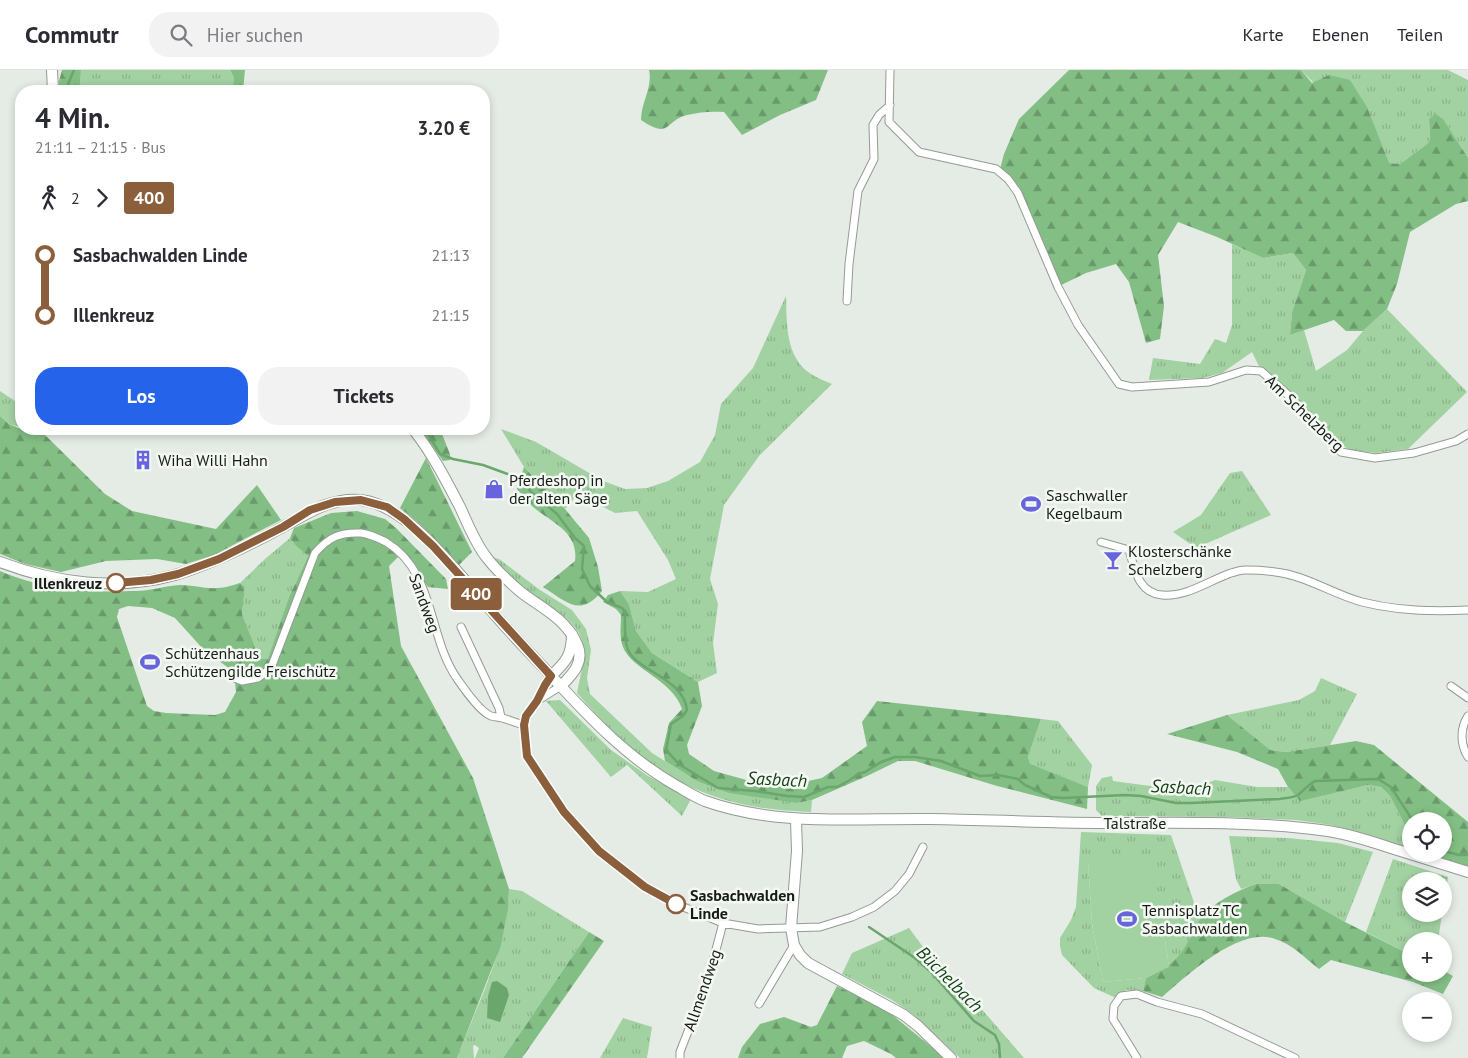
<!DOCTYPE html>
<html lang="de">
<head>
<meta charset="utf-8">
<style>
  :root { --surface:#fff; --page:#f2f2f3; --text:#2b2b33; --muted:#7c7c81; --line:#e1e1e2; --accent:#2563eb }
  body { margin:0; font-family:"PT Sans",sans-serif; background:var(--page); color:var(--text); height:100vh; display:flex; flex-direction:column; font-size:19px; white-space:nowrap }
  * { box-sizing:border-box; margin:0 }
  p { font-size:16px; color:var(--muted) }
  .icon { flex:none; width:28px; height:28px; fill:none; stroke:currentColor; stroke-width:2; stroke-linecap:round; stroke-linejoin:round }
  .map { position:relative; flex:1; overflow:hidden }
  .panel { position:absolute; left:15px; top:15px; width:475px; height:350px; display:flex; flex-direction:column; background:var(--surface); border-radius:20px; box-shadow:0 2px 8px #0003 }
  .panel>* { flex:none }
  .badge { padding:0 10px; border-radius:4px; font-size:18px; line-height:32px }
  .buttons { position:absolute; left:1402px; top:742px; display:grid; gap:10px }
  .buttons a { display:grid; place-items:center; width:50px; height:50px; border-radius:50%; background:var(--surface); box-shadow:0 2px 8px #0003; font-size:25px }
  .map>.badge { position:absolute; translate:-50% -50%; box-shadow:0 0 0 2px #fff }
  .legs { display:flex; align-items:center; gap:8px; height:55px; padding:0 20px; font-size:16px }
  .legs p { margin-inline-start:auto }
  .headline { display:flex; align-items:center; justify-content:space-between; height:85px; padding:0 20px }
  h1 { font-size:28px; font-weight:700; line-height:38px }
  .primary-button { display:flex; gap:10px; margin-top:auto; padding:10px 20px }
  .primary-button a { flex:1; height:58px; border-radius:20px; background:var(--accent); color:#fff; font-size:20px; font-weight:700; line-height:58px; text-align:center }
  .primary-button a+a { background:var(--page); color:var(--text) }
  ul { padding:0 20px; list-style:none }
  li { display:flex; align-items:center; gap:18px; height:60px; font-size:19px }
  li i { display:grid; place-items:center; width:8px; height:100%; margin:0 6px; background:currentColor }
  li i::after { content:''; width:12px; height:12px; margin:-6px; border:4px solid; border-radius:50%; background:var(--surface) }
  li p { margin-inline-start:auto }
  li:first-child i { background:linear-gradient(#0000 50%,currentColor 0) }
  li:last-child i { background:linear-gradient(currentColor 50%,#0000 0) }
  header { display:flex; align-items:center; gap:30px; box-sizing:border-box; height:70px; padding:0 25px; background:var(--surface); border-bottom:1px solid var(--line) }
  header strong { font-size:24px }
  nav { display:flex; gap:28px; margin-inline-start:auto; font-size:18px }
  .search { width:350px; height:45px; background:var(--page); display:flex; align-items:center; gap:12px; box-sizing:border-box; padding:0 18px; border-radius:20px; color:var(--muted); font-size:19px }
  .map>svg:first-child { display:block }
  .grass { fill:url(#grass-tufts) }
  .forest { fill:url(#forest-firs); fill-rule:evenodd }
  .pitch { fill:#a2d1a2 }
  .water { fill:#6ba66d }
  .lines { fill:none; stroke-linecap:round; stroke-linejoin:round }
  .stream { stroke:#6ba66d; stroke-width:2.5 }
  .street-casing { stroke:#949a94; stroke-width:9 }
  .secondary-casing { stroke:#949a94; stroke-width:12 }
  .street { stroke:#fff; stroke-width:7 }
  .secondary { stroke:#fff; stroke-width:10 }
  .line-1-casing { stroke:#fff; stroke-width:11 }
  .line-1 { stroke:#8b5e3c; stroke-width:8 }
  .stop-1-dot { fill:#fff; stroke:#8b5e3c; stroke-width:2.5 }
  .labels { text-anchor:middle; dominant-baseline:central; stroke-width:5; stroke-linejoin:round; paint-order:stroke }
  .street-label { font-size:16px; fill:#191b19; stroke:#f3f9f2 }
  .poi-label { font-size:16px; fill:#191b19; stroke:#f3f9f2; text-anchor:start }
  .stop-label { font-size:16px; font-weight:bold; fill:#191b19; stroke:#f3f9f2; text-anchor:end }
  .water-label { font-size:18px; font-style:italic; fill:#153f18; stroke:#f3f9f2 }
</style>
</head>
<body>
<header>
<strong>Commutr</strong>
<div class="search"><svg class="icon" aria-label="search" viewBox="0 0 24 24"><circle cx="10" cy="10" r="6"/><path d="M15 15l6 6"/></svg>Hier suchen</div>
<nav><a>Karte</a><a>Ebenen</a><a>Teilen</a></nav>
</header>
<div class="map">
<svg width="1468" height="988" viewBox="0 0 1468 988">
  <defs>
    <pattern id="grass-tufts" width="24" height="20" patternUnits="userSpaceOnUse" patternTransform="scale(1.25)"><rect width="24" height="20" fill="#a2d1a2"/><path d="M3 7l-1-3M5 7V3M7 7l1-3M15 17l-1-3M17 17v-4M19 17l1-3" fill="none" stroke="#8bb38b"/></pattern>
    <pattern id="forest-firs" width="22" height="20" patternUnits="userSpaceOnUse" patternTransform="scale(1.25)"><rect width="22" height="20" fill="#83bf84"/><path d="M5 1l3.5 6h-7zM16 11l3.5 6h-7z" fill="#6a9a6b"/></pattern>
  </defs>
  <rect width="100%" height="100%" fill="#e5ece5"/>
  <path class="grass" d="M81,0H230L234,8L232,21H85L80,16Z
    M1301,0H1448L1468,10V88L1444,50L1429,49L1430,70L1427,74L1400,94L1388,93L1385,85Z
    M1232,174L1263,188L1293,183L1306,200L1292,242L1290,265L1304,260L1316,301L1347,280L1363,261L1387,239L1467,322L1408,379L1376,383L1351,380L1336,373L1290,323L1259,296L1252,282L1222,303L1202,308L1149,310L1153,288L1200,294L1215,269L1226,273L1232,255Z
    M786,226C787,254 785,287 811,304C817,308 825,311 832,314L759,386L724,435L710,509L718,534L713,573L717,603L698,612L652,583L636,561L629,534L620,521L648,522L676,509L668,490L637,441L615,443L578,424L565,439L524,397L501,359L536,372L603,411L625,419L647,418L668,411L700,392L715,365L721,334L753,298Z
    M0,321L15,331L21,338V357L9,354L0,346Z
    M1242,401L1271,445L1196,478L1173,462L1201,445L1230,403Z
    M290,468L296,476L308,486L289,527L269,589H260L242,544L245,517L240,513L265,489Z
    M491,487L499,489L540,520L572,540L586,559L591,580L587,608L590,624L652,683L697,711L797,733L812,730L811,742C703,739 646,703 577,623C580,607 585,590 583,574C579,549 540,531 522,517C510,509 501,497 491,487Z
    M1321,608L1357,624L1330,675L1286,682L1269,680L1227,645L1299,630L1315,621Z
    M560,630L611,680L648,706L691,729L682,746L627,695L611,707L546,631Z
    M1041,649L1058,651L1092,695L1088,717L1030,695L1028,687Z
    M1112,706L1113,711L1188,721L1215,710L1257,717H1288L1300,730L1368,715L1381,717L1390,726L1411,767V779L1376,767L1331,755L1296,750L1228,747L1102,746L1096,740V716L1102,708Z
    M1081,762L1171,765L1200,850L1186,877L1169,897L1161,843L1088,792L1092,854L1103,912L1146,908L1143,921L1126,920L1116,928L1094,918L1062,885L1060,876V868L1071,850L1076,837Z
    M1229,766L1288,768L1338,773L1373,782L1345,852L1279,814H1256L1241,819L1236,809Z
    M1393,789L1448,807L1444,835V811H1411V844H1442L1438,871H1411V885L1366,862Z
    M509,819L522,821L589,862L503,988H475L479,978L475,975L473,976L474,988H457C478,933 507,878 509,819Z
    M909,858L951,915L979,936L1024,988H960L913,944L892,930L842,904L852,883Z
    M623,948L652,957L647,988H600Z"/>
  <path class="forest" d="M62,0H81L80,16L85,21H59V11Z
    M230,0H245L243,21H232L234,8Z
    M649,0H828L816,30L780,45L742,65L724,42C712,41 699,42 687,45C664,51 671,70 641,50C641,32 653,17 649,0Z
    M1069,0H1301L1312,13L1329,5L1350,10L1367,37L1389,93L1400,94L1427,74L1430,70L1429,49L1436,44L1444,50L1468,88V131L1456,134L1410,162L1397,214L1387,239L1363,261H1346L1334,250L1290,265L1292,242L1306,200L1293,183L1263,188L1217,167L1178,152L1158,185L1164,236L1160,269L1146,273L1129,212L1116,194L1086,203L1055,218L1019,117L1000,99L1004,84L1019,49Z
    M0,346L9,354L21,359L45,365L105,424L132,441L216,459L257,415L281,450L214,485L186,494L157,489L106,491L61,502L25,494L0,484Z
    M420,359H440L450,384V390L443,391Z
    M426,388L472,482L459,495L420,454L400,438Z
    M524,397L565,439L589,468L598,497L602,521C580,548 567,532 543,517L575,491C579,461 550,452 532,436C526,431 522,424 517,419Z
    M357,441L385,449L396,458L446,509L448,519L428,517L403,482L389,496L401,576L473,708L509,819L508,839L501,875L457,988H0V501C41,519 90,523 135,521C150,521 165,516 180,515C193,515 205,519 218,518C225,518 233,515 240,513L245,517L242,544L260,589H268L289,527L308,486L296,476L290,468L294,458L331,443ZM128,536L152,538L175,548L203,579L234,602L236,622L225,642L215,645L166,643L154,641L147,636L117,547L119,539Z
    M620,521L629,534L636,561L652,583L698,612L702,636L687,675L689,684L714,701L750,711L799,713L822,708L867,676L862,652L877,631L1041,649L1028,687L1030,694L1088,717L1087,739L997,716L915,691H898L867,706L812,730L797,733L729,723L697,711L665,691L663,679L669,653L682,639C673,610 631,599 623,577C619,568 621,555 621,545L616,539L603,532L608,525Z
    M1227,645L1270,680L1286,682L1356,671L1374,675L1468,752V797L1427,784H1444V751H1411V767L1390,726L1381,717L1368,715L1300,731L1288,717L1278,699L1237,682L1167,664Z
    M1256,814H1279L1345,852L1411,885V904H1444V901L1453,906L1443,924L1413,912L1331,890L1319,899C1305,888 1292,874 1275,869C1239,856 1187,906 1162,927L1143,921L1146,908C1164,899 1174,894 1185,877C1191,868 1194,858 1200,849C1214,832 1236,821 1256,814Z
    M589,862L604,871L522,988H503Z
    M837,916L885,939L945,988H896L891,984L864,971L847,976L842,988H738L742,977L760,954L784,947L811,957L817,955Z"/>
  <path class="pitch" d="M1134,783L1151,798L1161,843L1169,897L1146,908L1103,912L1092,854L1088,792Z"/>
  <path class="water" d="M497,911L507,918L509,925L500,952L487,948L488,926L492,912Z"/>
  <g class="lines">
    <path class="stream" d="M73,21L68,14L74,0
      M425,359L440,384L453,389L483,395L521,409L531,422L557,444L575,468L584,476L582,499L590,516L607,532L622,538L625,542C625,552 624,567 627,577C633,601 683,606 687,640L683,646L671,654L666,680L680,695L718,718L755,721L787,726L804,727L828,717H837L850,710L858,704L865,702L881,692L895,687H915L941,691L980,706L998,705L1018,709L1025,715L1051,727L1063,728L1125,725L1141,726L1176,733H1191L1280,729C1286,728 1293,728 1298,725C1304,720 1308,715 1315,711L1378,709L1391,717L1413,751
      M1444,781L1459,785H1468
      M869,857L915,888L931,902L974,951L995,965L999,974L1000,988"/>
    <defs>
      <path id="street" d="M890,0L889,52L919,82L996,99L1008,109L1018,123L1058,217L1078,255L1119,314L1132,317L1209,312L1246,300L1261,301L1286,323L1341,382L1375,388L1414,383L1456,371L1468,364
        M847,231L849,194L858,121L874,89L873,55L879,45L890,35
        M1101,472L1129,480C1135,499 1138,523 1162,525C1187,527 1208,511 1231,503C1235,502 1240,500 1245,500C1258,500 1274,501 1287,504C1313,510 1336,525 1362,532C1397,541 1432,542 1468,540
        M461,557L499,638L501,647
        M230,606L242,611L258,608L271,598L315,483C329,467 340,462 361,463C370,464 378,468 386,472C436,502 427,567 458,610C465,620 480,642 491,646C495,647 499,647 502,648C510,650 516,653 524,655
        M561,616L537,631L526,646L524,655L527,686L564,742L599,781L645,817L676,834L723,853L758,859L820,857L852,847L874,837L895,821L909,804L923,777
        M1451,616L1468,628
        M537,631L545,615L551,606
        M1468,646C1460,658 1460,674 1468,687
        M759,934L794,875
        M680,988V982L708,910L723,853
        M1137,988L1113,949L1114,936L1121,926L1137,924L1157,932L1202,944L1295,988"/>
      <path id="secondary" d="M52,0L53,21
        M413,359C432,383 446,410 460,437C468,454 475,473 487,488C497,501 509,512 522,523C542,538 566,549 577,574C585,592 573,604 561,616
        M0,492C55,513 117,521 175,505C211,494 246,477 279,459C306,445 329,427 361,430C410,436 457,503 489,538C510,563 533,586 555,610C592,650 629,689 677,716C686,721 695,727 705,731C778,757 855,748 931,749C993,750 1055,753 1117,753C1187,753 1259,751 1328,761C1349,764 1370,771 1391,778C1416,786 1442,794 1468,802
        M551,606C566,592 572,585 572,564
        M796,750L797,781L791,858L794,875L800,885L808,893L904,945L918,956L951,988"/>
    </defs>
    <use href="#street" class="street-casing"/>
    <use href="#secondary" class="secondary-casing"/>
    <use href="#street" class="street"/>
    <use href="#secondary" class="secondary"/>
  </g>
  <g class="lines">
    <defs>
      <path id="line-1" d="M116,513L151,510L178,504L219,489L283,457L310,440L335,432L361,430L387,437L404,449L433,476L551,606L545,615L537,631L526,646L524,655L527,686L564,742L599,781L645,817L676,834"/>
    </defs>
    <use href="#line-1" class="line-1-casing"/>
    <use href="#line-1" class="line-1"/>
  </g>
  <defs>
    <symbol id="building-bare" viewBox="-9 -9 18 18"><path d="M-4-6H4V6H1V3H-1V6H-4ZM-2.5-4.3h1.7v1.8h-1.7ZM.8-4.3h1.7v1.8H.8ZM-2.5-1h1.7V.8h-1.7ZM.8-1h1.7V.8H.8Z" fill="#6864de" stroke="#f3f9f2" stroke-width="2.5" paint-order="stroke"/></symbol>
    <symbol id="shop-bare" viewBox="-9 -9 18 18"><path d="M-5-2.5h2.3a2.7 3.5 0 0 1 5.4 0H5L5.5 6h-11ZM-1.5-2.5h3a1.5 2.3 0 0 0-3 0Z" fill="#6864de" stroke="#f3f9f2" stroke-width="2.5" paint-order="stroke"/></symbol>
    <symbol id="stadium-bare" viewBox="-9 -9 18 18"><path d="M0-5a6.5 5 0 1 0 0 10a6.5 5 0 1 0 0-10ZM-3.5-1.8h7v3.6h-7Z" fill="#6864de" stroke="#f3f9f2" stroke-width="2.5" paint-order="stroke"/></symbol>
    <symbol id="bar-bare" viewBox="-9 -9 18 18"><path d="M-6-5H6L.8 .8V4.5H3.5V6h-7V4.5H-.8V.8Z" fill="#6864de" stroke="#f3f9f2" stroke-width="2.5" paint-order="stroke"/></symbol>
  </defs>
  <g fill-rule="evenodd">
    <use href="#building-bare" x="129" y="376" width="28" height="28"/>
    <use href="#shop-bare" x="480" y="405" width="28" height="28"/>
    <use href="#stadium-bare" x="1017" y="420" width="28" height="28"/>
    <use href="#bar-bare" x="1099" y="476" width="28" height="28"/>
    <use href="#stadium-bare" x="136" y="578" width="28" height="28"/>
    <use href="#stadium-bare" x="1113" y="835" width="28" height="28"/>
  </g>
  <g class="stop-1-dot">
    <circle cx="116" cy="513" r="9"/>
    <circle cx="676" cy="834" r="9"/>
  </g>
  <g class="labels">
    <g class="street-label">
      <text transform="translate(1305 343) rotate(44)">Am Schelzberg</text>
      <text transform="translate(425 533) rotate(70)">Sandweg</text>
      <text x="1135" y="753">Talstraße</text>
      <text transform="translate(702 920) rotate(-71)">Allmendweg</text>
    </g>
    <g class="poi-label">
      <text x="158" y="390">Wiha Willi Hahn</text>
      <text x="509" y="410">Pferdeshop in<tspan x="509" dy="18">der alten Säge</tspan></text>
      <text x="1046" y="425">Saschwaller<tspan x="1046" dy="18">Kegelbaum</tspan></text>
      <text x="1128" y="481">Klosterschänke<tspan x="1128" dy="18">Schelzberg</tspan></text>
      <text x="165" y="583">Schützenhaus<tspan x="165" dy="18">Schützengilde Freischütz</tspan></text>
      <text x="1142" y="840">Tennisplatz TC<tspan x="1142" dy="18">Sasbachwalden</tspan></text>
    </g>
    <g class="stop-label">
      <text x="102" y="513">Illenkreuz</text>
      <text x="690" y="825" text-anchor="start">Sasbachwalden<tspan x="690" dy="18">Linde</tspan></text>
    </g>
    <g class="water-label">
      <text transform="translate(777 709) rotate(3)">Sasbach</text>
      <text transform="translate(1181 717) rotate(3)">Sasbach</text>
      <text transform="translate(950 909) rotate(45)">Büchelbach</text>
    </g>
  </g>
</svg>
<div class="buttons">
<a><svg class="icon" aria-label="locate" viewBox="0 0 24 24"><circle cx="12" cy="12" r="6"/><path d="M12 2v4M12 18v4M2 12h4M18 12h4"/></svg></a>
<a><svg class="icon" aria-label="layers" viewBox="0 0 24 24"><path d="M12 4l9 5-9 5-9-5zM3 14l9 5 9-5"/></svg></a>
<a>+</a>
<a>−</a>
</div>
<b class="badge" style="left:476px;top:524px;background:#8b5e3c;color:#fff">400</b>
<section class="panel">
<div class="headline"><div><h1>4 Min.</h1><p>21:11 – 21:15 · Bus</p></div><b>3.20 €</b></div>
<div class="legs"><svg class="icon" aria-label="walk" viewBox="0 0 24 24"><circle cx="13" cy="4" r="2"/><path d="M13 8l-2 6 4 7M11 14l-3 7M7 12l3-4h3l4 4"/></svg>2<svg class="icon" aria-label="forward" viewBox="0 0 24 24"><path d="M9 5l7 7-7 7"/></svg><b class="badge" style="background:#8b5e3c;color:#fff">400</b></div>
<ul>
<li><i style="color:#8b5e3c"></i><b>Sasbachwalden Linde</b><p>21:13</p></li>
<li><i style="color:#8b5e3c"></i><b>Illenkreuz</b><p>21:15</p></li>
</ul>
<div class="primary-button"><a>Los</a><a>Tickets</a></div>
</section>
</div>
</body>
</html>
